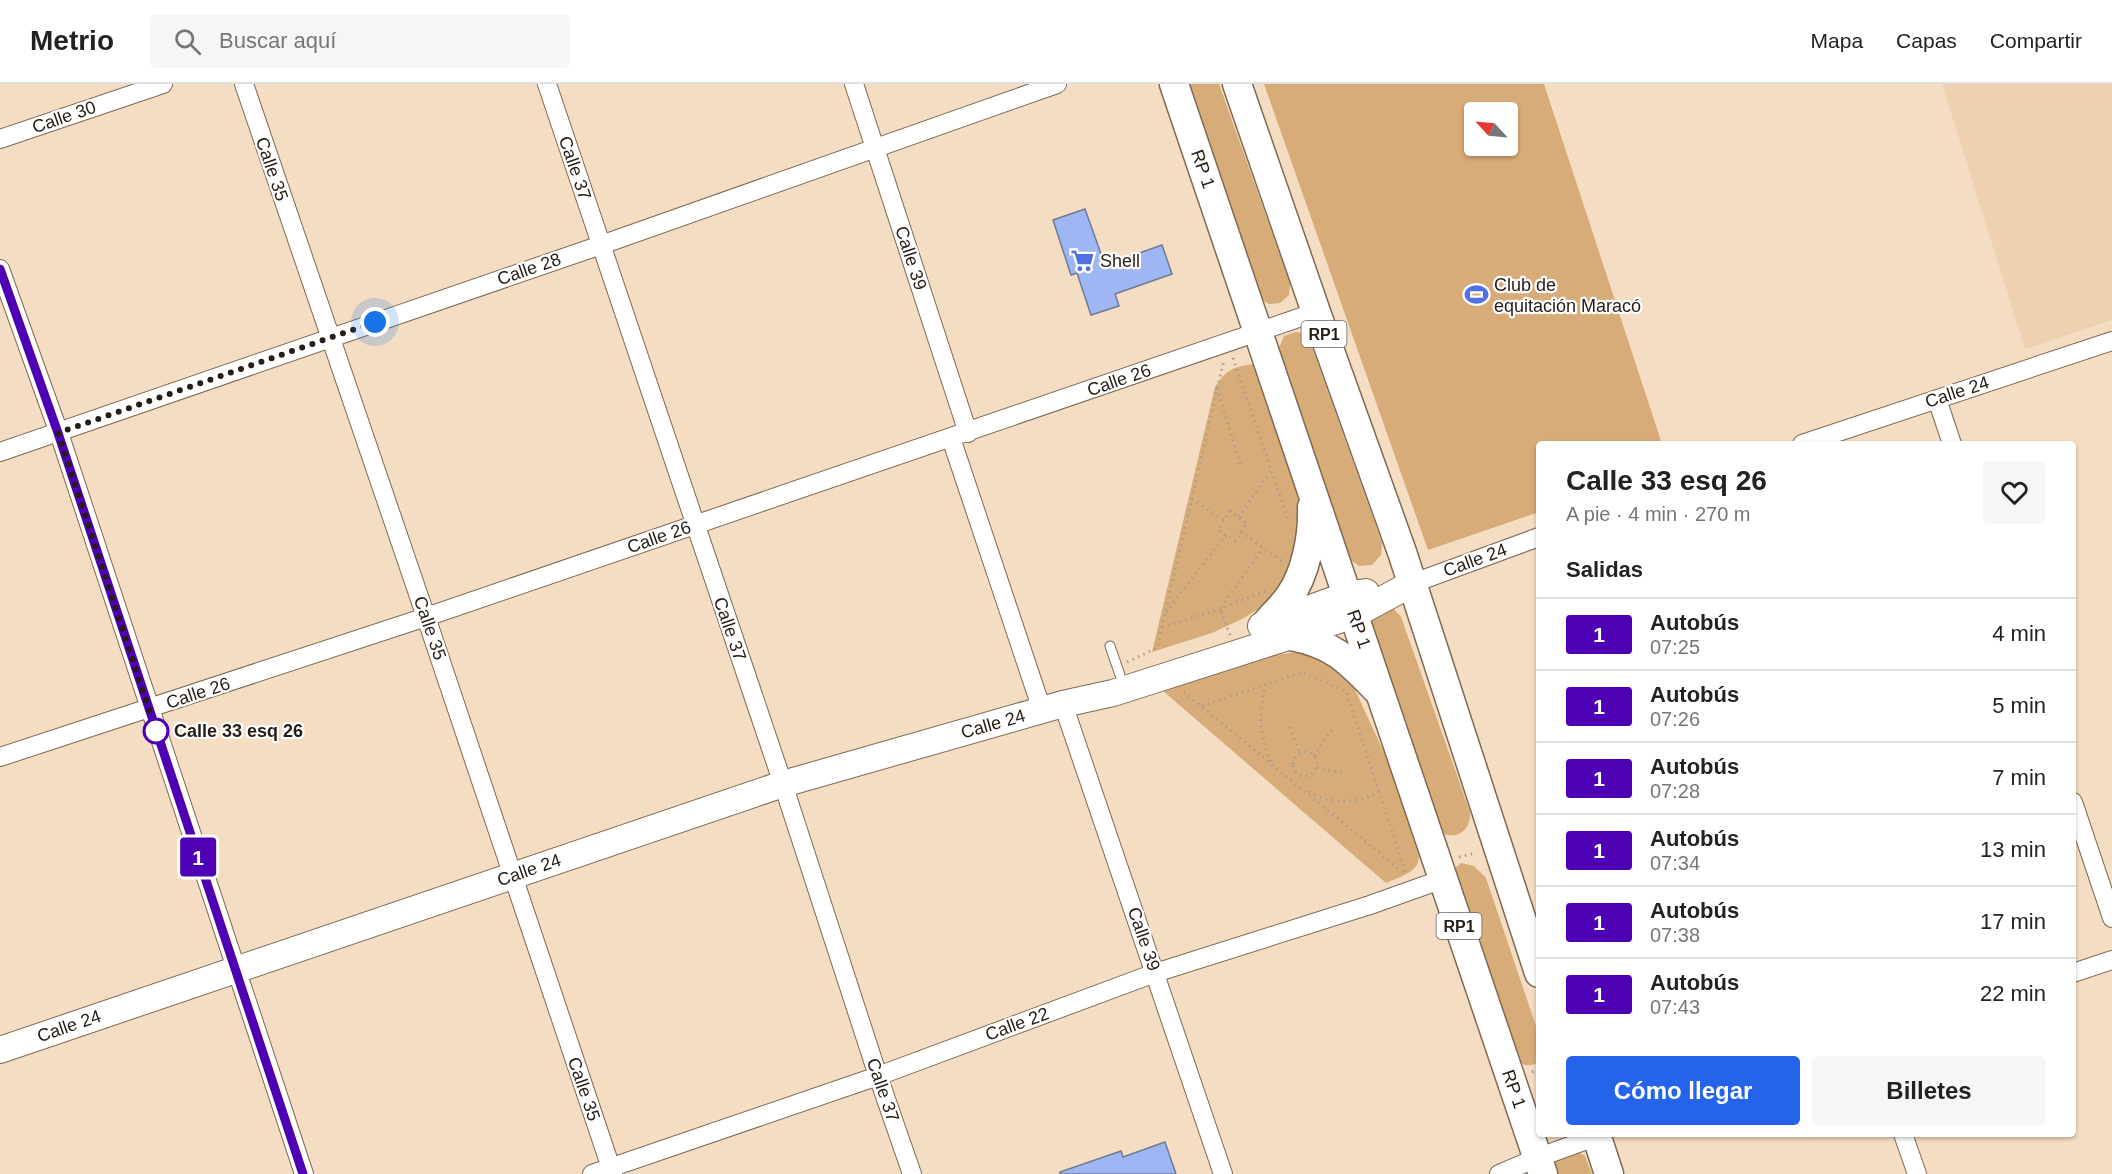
<!DOCTYPE html>
<html lang="es">
<head>
<meta charset="utf-8">
<style>
  :root { --surface:#fff; --page:#f6f6f6; --text:#222; --muted:#767676; --line:#e0e0e0; --accent:#2563eb }
  body { margin:0; font-family:Arial,sans-serif; background:var(--page); color:var(--text); height:100vh; display:flex; flex-direction:column; font-size:22px; white-space:nowrap }
  * { box-sizing:border-box; margin:0 }
  p { font-size:20px; color:var(--muted) }
  .icon { flex:none; width:33px; height:33px; fill:none; stroke:currentColor; stroke-width:2; stroke-linecap:round; stroke-linejoin:round }
  .map { position:relative; flex:1; overflow:hidden }
  .details { position:absolute; left:1536px; top:357px; width:540px; height:696px; display:flex; flex-direction:column; background:var(--surface); border-radius:6px; box-shadow:0 2px 4px #0004 }
  .details>* { flex:none }
  .badge { padding:0 12px; border-radius:4px; font-size:21px; line-height:39px }
  .needle { width:39px; rotate:296deg }
  .fabs { position:absolute; left:1464px; top:18px; display:grid; gap:12px }
  .fabs a { display:grid; place-items:center; width:54px; height:54px; border-radius:6px; background:var(--surface); box-shadow:0 2px 4px #0004; font-size:30px }
  .you { position:absolute; width:30px; height:30px; margin:-15px; border:4px solid #fff; border-radius:50%; background:#1a73e8; box-shadow:0 0 0 9px #1a73e833 }
  .map>.badge { position:absolute; translate:-50% -50%; box-shadow:0 0 0 3px #fff }
  h2 { padding:0 30px; font-size:22px; line-height:54px }
  .round { display:grid; place-items:center; flex:none; width:63px; height:63px; border-radius:6px; background:var(--page) }
  .headline { display:flex; align-items:center; justify-content:space-between; height:102px; padding:0 30px }
  h1 { font-size:28px; font-weight:800; line-height:45px }
  .cta { display:flex; gap:12px; margin-top:auto; padding:12px 30px }
  .cta a { flex:1; height:69px; border-radius:6px; background:var(--accent); color:#fff; font-size:24px; font-weight:800; line-height:69px; text-align:center }
  .cta a+a { background:var(--page); color:var(--text) }
  ul { padding:0; list-style:none }
  li { display:flex; align-items:center; gap:18px; height:72px; padding:0 30px; border-top:2px solid var(--line) }
  li div { flex:1 }
  li b { display:block; font-size:22px }
  li em { font-style:normal }
  li .badge { min-width:66px; font-weight:700; text-align:center }
  header { display:flex; align-items:center; gap:36px; box-sizing:border-box; height:84px; padding:0 30px; background:var(--surface); border-bottom:2px solid var(--line) }
  header strong { font-size:28px }
  nav { display:flex; gap:33px; margin-inline-start:auto; font-size:21px }
  .search { width:420px; height:54px; background:var(--page); display:flex; align-items:center; gap:15px; box-sizing:border-box; padding:0 21px; border-radius:6px; color:var(--muted); font-size:22px }
  .map>svg:first-child { display:block }
  .built { fill:#edd1b0 }
  .green { fill:#d8ac78; fill-rule:evenodd }
  .building { fill:#9eb6f3; stroke:#6f7a95; stroke-width:1.5 }
  .lines { fill:none; stroke-linecap:round; stroke-linejoin:round }
  .lane-casing { stroke:#7e6a52; stroke-width:11 }
  .street-casing { stroke:#7e6a52; stroke-width:20 }
  .secondary-casing { stroke:#7e6a52; stroke-width:28 }
  .primary-casing { stroke:#7e6a52; stroke-width:31 }
  .path { stroke:#ae9c87; stroke-width:3; stroke-dasharray:1.5 4.5; stroke-linecap:butt }
  .lane { stroke:#fff; stroke-width:9 }
  .street { stroke:#fff; stroke-width:18 }
  .secondary { stroke:#fff; stroke-width:26 }
  .primary { stroke:#fff; stroke-width:28 }
  .line-casing { stroke:#fff; stroke-width:14 }
  .line { stroke:#4e00b4; stroke-width:9 }
  .walk { stroke:#261d14; stroke-width:6; stroke-dasharray:0 10.8 }
  .stop-dot { fill:#fff; stroke:#4e00b4; stroke-width:3 }
  .labels { text-anchor:middle; dominant-baseline:central; stroke-width:4.5; stroke-linejoin:round; paint-order:stroke }
  .shield { fill:#fff; stroke:#67615a; stroke-width:1.5 }
  .shield-label { font-size:16px; font-weight:bold; fill:#261d14 }
  .street-label { font-size:18px; fill:#261d14; stroke:#fff }
  .poi-label { font-size:18px; fill:#261d14; stroke:#fff; text-anchor:start }
  .stop-label { font-size:18px; font-weight:bold; fill:#261d14; stroke:#fff; text-anchor:start }
</style>
</head>
<body>
<header>
<strong>Metrio</strong>
<div class="search"><svg class="icon" aria-label="search" viewBox="0 0 24 24"><circle cx="10" cy="10" r="6"/><path d="M15 15l6 6"/></svg>Buscar aquí</div>
<nav><a>Mapa</a><a>Capas</a><a>Compartir</a></nav>
</header>
<div class="map">
<svg width="2112" height="1090" viewBox="0 0 2112 1090">
  <rect width="100%" height="100%" fill="#f4ddc2"/>
  <path class="built" d="M1942,0H2112V236L2025,265Z"/>
  <path class="green" d="M1182,0H1219L1290,199L1289,211L1280,219L1269,220L1259,214Z
    M1264,0H1544L1662,360H1539V428L1428,466ZM1474,28H1508V62H1474Z
    M1296,248L1302,249L1310,258L1382,459L1381,471L1372,481L1359,482L1349,475L1280,270L1279,264L1284,252Z
    M1253,280L1259,286L1304,434L1285,499L1265,521L1242,535L1212,549L1152,568L1215,303C1226,286 1233,283 1253,280Z
    M1393,524L1401,533L1470,728C1471,746 1458,756 1441,749L1370,544L1371,532Z
    M1301,568L1326,576L1351,597L1392,686L1419,773C1418,789 1399,793 1386,799L1163,607C1207,591 1254,571 1301,568Z
    M1461,779L1474,782L1486,794L1539,951V977C1531,984 1523,982 1516,975L1453,786Z
    M1575,1066L1585,1072L1592,1090H1555L1554,1081L1555,1075Z"/>
  <path class="building" d="M1085,125L1105,181L1162,161L1172,190L1115,210L1119,222L1091,231L1077,189L1071,191L1053,136Z
    M1165,1058L1176,1090H1060V1088L1121,1067L1123,1073Z"/>
  <g class="lines">
    <defs>
      <path id="lane" d="M1110,562L1120,591"/>
      <path id="street" d="M244,0L426,533L613,1090
        M547,0L783,700L878,992L912,1090
        M854,0L968,349
        M0,55L163,0
        M0,185L59,349L304,1090
        M1937,315L1952,360
        M951,354L1042,626
        M1802,360L2112,257
        M0,368L601,161L1057,0
        M1411,500L1539,453
        M1063,620L1223,1090
        M0,673L426,533L1316,228
        M2073,718L2112,834
        M2073,889L2112,876
        M1903,1050L1917,1090
        M592,1090L878,992L1155,889L1370,821L1443,795
        M1499,1090L1537,1074L1603,1050"/>
      <path id="secondary" d="M1261,542L1347,511L1366,508
        M0,966L783,700L1063,620L1113,609L1291,552L1354,531L1411,500"/>
      <path id="primary" d="M1174,0L1543,1090
        M1237,0L1316,228L1402,468L1539,889
        M1264,542C1272,532 1282,523 1289,513C1306,490 1313,451 1312,423
        M1291,552C1333,560 1347,575 1376,605
        M1596,1050L1609,1090"/>
    </defs>
    <use href="#lane" class="lane-casing"/>
    <use href="#street" class="street-casing"/>
    <use href="#secondary" class="secondary-casing"/>
    <use href="#primary" class="primary-casing"/>
    <path class="path" d="M1233,274L1289,438
      M1217,304L1241,383
      M1192,415L1224,436
      M1230,427L1247,439L1235,457L1218,446Z
      M1239,433L1271,386
      M1241,448L1284,479
      M1166,528L1226,451
      M1162,543L1220,525L1266,507
      M1230,551L1220,525L1263,464
      M1127,578L1157,564L1224,276
      M1266,600C1258,628 1259,653 1272,679
      M1184,608L1405,790
      M1202,622L1302,588L1346,607L1406,790
      M1290,643L1300,669
      M1293 680a12 12 0 1 1 24 0a12 12 0 1 1-24 0Z
      M1314,672L1332,645
      M1317,683L1346,690
      M1309,708C1332,720 1356,720 1379,708
      M1459,773L1476,769
      M1532,988L1539,985"/>
    <use href="#lane" class="lane"/>
    <use href="#street" class="street"/>
    <use href="#secondary" class="secondary"/>
    <use href="#primary" class="primary"/>
  </g>
  <g class="lines">
    <defs>
      <path id="line" d="M0,185L58,349L303,1090"/>
    </defs>
    <use href="#line" class="line-casing"/>
    <use href="#line" class="line"/>
    <path class="walk" d="M156,647L58,349L375,238"/>
  </g>
  <defs>
    <symbol id="supermarket-bare" viewBox="-9 -9 18 18"><path d="M-6-5.5h2.5l.6 2H6L4.5 2H-2.5L-4.4-4H-6ZM-1.5 3.2a1.3 1.3 0 1 0 .1 0ZM3 3.2a1.3 1.3 0 1 0 .1 0Z" fill="#4e71e5" stroke="#fff" stroke-width="2.5" paint-order="stroke"/></symbol>
    <symbol id="stadium-bare" viewBox="-9 -9 18 18"><path d="M0-5a6.5 5 0 1 0 0 10a6.5 5 0 1 0 0-10ZM-3.5-1.8h7v3.6h-7Z" fill="#4e71e5" stroke="#fff" stroke-width="2.5" paint-order="stroke"/></symbol>
  </defs>
  <g fill-rule="evenodd">
    <use href="#supermarket-bare" x="1066" y="160" width="33" height="33"/>
    <use href="#stadium-bare" x="1460" y="194" width="33" height="33"/>
  </g>
  <circle class="stop-dot" cx="156" cy="647" r="12"/>
  <g class="labels">
    <g class="shield">
      <rect x="1301.5" y="237" width="45" height="26" rx="4.5"/>
      <rect x="1436.5" y="829" width="45" height="26" rx="4.5"/>
    </g>
    <g class="shield-label">
      <text x="1324" y="250">RP1</text>
      <text x="1459" y="842">RP1</text>
    </g>
    <g class="street-label">
      <text transform="translate(64 33) rotate(-19)">Calle 30</text>
      <text transform="translate(575 84) rotate(71)">Calle 37</text>
      <text transform="translate(272 85) rotate(71)">Calle 35</text>
      <text transform="translate(1203 85) rotate(71)">RP 1</text>
      <text transform="translate(911 174) rotate(72)">Calle 39</text>
      <text transform="translate(529 185) rotate(-19)">Calle 28</text>
      <text transform="translate(1119 296) rotate(-19)">Calle 26</text>
      <text transform="translate(1957 308) rotate(-18)">Calle 24</text>
      <text transform="translate(659 453) rotate(-19)">Calle 26</text>
      <text transform="translate(1475 476) rotate(-20)">Calle 24</text>
      <text transform="translate(430 544) rotate(71)">Calle 35</text>
      <text transform="translate(730 545) rotate(71)">Calle 37</text>
      <text transform="translate(1359 545) rotate(71)">RP 1</text>
      <text transform="translate(198 609) rotate(-18)">Calle 26</text>
      <text transform="translate(993 640) rotate(-16)">Calle 24</text>
      <text transform="translate(529 786) rotate(-19)">Calle 24</text>
      <text transform="translate(1144 855) rotate(71)">Calle 39</text>
      <text transform="translate(1017 940) rotate(-20)">Calle 22</text>
      <text transform="translate(69 942) rotate(-19)">Calle 24</text>
      <text transform="translate(584 1005) rotate(71)">Calle 35</text>
      <text transform="translate(1514 1005) rotate(71)">RP 1</text>
      <text transform="translate(883 1006) rotate(71)">Calle 37</text>
    </g>
    <g class="poi-label">
      <text x="1100" y="177">Shell</text>
      <text x="1494" y="201">Club de<tspan x="1494" dy="21">equitación Maracó</tspan></text>
    </g>
    <g class="stop-label">
      <text x="174" y="647">Calle 33 esq 26</text>
    </g>
  </g>
</svg>
<div class="fabs">
<a><svg class="needle" viewBox="-14 -14 28 28"><path d="M0-13l5 13h-10z" fill="#e53935"/><path d="M0 13l5-13h-10z" fill="#767676"/></svg></a>
</div>
<div class="you" style="left:375px;top:238px"></div>
<b class="badge" style="left:198px;top:773px;background:#4e00b4;color:#fff">1</b>
<section class="details">
<div class="headline"><div><h1>Calle 33 esq 26</h1><p>A pie · 4 min · 270 m</p></div><a class="round"><svg class="icon" aria-label="heart" viewBox="0 0 24 24"><path d="M12 20l-8-8c-3-5 5-10 8-4 3-6 11-1 8 4z"/></svg></a></div>
<h2>Salidas</h2>
<ul>
<li><span class="badge" style="background:#4e00b4;color:#fff">1</span><div><b>Autobús</b><p>07:25</p></div><em>4 min</em></li>
<li><span class="badge" style="background:#4e00b4;color:#fff">1</span><div><b>Autobús</b><p>07:26</p></div><em>5 min</em></li>
<li><span class="badge" style="background:#4e00b4;color:#fff">1</span><div><b>Autobús</b><p>07:28</p></div><em>7 min</em></li>
<li><span class="badge" style="background:#4e00b4;color:#fff">1</span><div><b>Autobús</b><p>07:34</p></div><em>13 min</em></li>
<li><span class="badge" style="background:#4e00b4;color:#fff">1</span><div><b>Autobús</b><p>07:38</p></div><em>17 min</em></li>
<li><span class="badge" style="background:#4e00b4;color:#fff">1</span><div><b>Autobús</b><p>07:43</p></div><em>22 min</em></li>
</ul>
<div class="cta"><a>Cómo llegar</a><a>Billetes</a></div>
</section>
</div>
</body>
</html>
